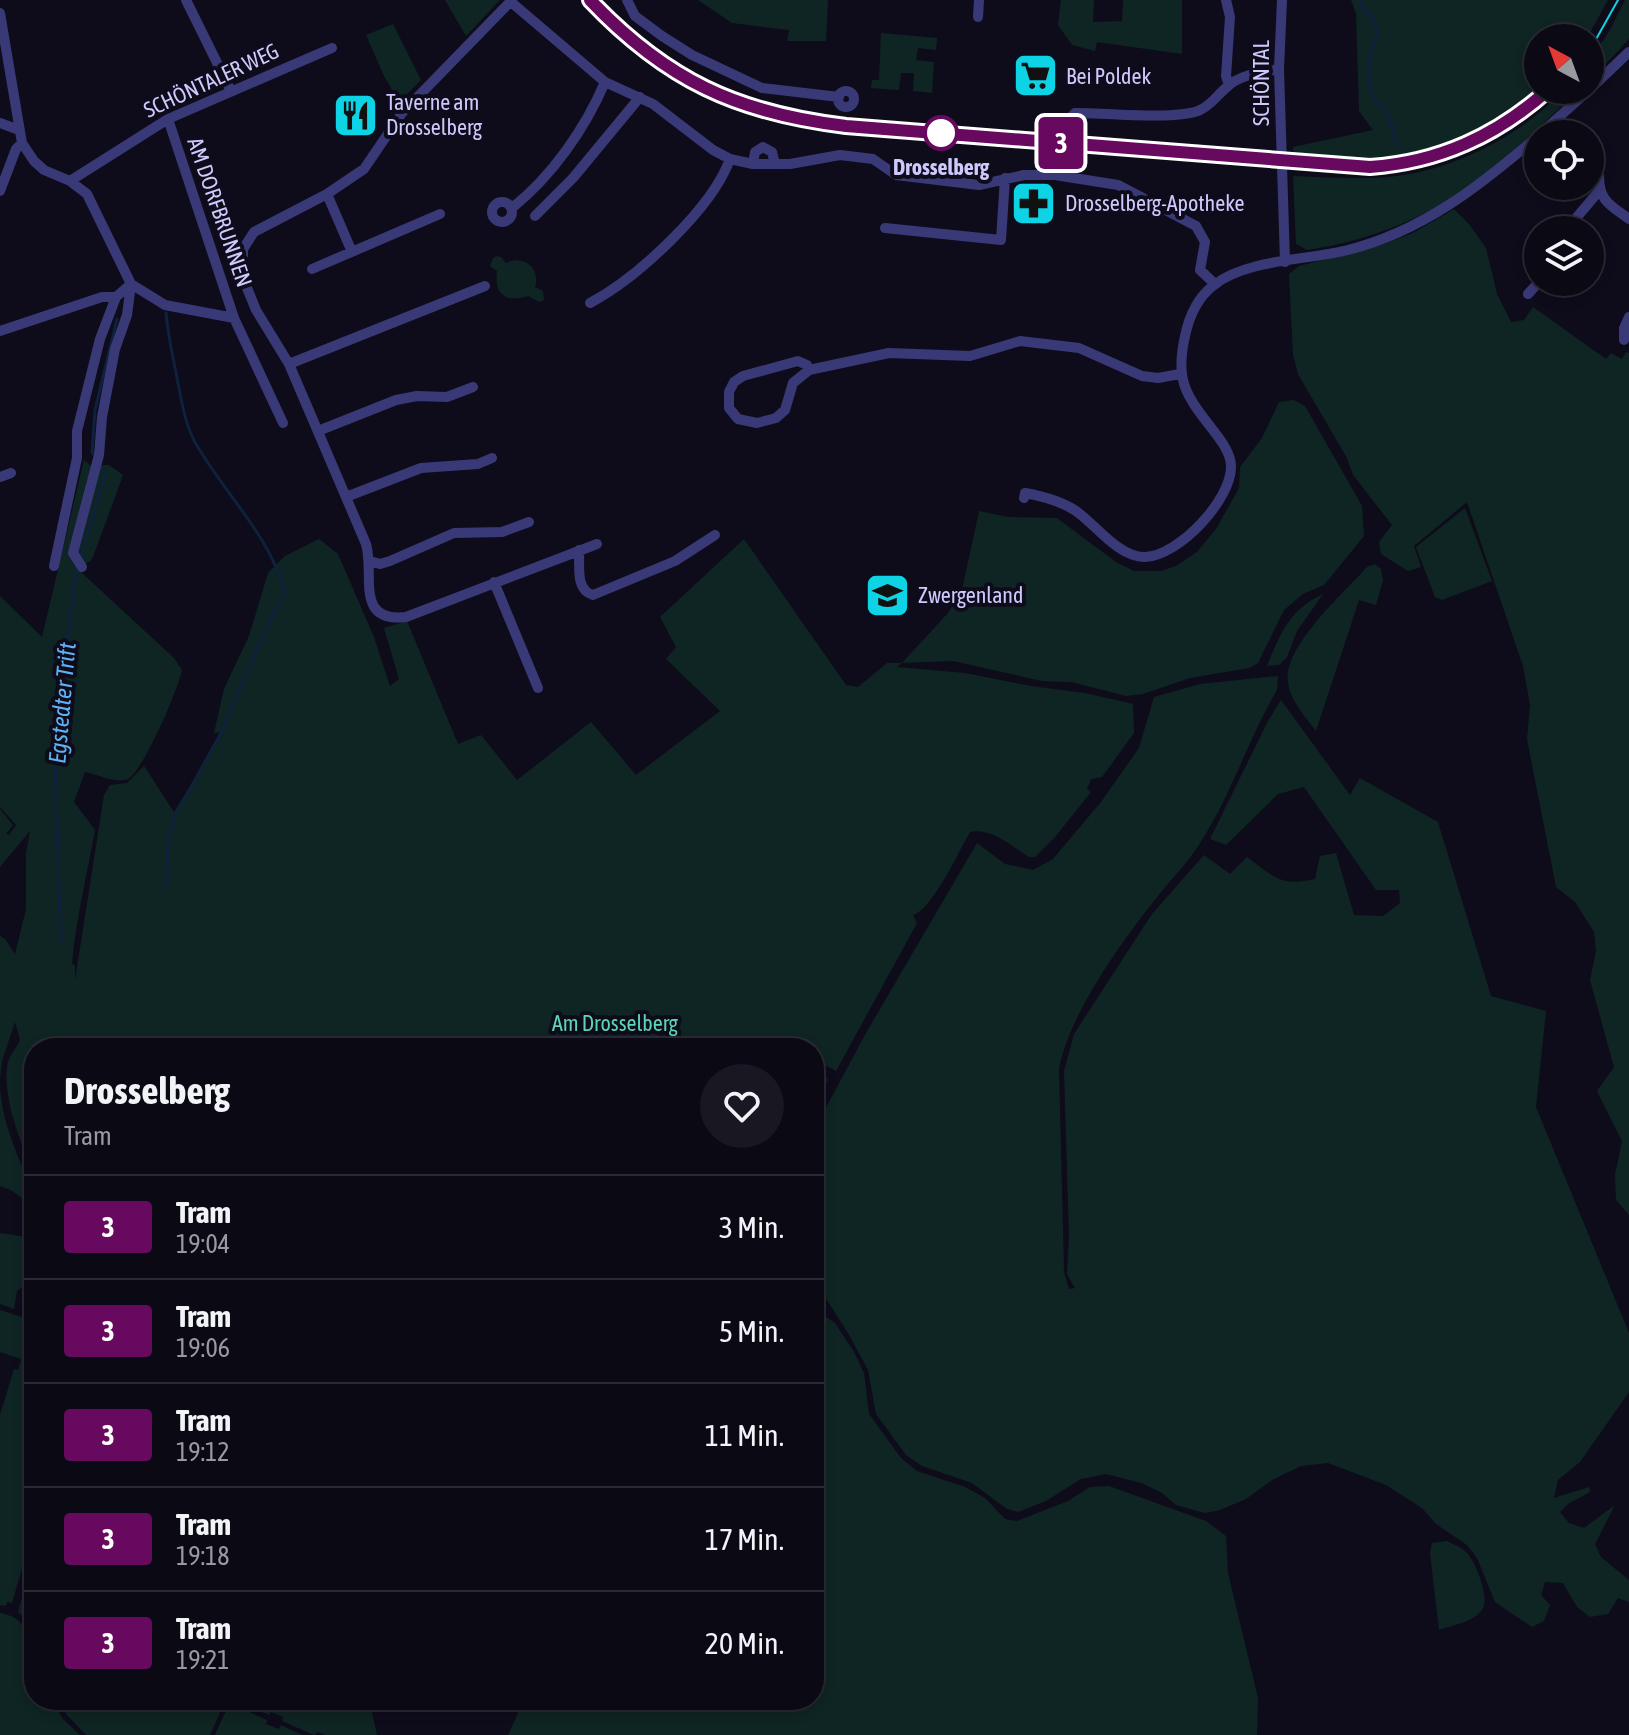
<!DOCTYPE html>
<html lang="de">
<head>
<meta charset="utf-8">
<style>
  :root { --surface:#0a0914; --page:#181722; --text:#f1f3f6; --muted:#999aa0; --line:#2a2a34 }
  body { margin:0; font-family:"Asap Condensed",sans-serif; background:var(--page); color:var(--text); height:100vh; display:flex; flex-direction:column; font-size:30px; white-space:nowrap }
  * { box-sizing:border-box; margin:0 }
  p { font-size:26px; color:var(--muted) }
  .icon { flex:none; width:44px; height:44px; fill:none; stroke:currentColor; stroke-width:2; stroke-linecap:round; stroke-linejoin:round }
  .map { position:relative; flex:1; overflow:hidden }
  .details { position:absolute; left:24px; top:1038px; width:800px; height:672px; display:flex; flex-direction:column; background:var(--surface); border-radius:32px; box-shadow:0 4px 12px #0003,0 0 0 2px var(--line) }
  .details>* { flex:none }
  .badge { padding:0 16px; border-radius:6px; font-size:28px; line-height:52px }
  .needle { width:52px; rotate:319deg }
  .controls { position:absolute; left:1524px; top:24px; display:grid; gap:16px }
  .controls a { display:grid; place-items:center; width:80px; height:80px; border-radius:50%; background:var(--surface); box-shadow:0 4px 12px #0003,0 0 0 2px var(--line); font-size:40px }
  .map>.badge { position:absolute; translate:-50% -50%; box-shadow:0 0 0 4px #fff }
  .round { display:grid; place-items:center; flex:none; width:84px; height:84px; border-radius:42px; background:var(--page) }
  .summary { display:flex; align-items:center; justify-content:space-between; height:136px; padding:0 40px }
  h1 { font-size:38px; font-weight:700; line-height:60px }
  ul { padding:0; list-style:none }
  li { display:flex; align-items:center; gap:24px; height:104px; padding:0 40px; border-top:2px solid var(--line) }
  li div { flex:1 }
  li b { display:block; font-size:30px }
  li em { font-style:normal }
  li .badge { min-width:88px; font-weight:700; text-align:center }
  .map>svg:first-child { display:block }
  .green { fill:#0f2523 }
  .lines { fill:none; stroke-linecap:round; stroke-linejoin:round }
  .stream { stroke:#0e213d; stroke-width:3 }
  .minor { stroke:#3a3977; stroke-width:10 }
  .tram { stroke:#0dd3e4; stroke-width:2 }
  .line-casing { stroke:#fff; stroke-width:18 }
  .line { stroke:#67095f; stroke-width:12 }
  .stop-dot { fill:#fff; stroke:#67095f; stroke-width:4 }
  .labels { text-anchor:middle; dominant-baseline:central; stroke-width:8; stroke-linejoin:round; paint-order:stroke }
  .poi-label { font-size:22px; fill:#cec9fc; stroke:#0e0c1b; text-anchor:start }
  .street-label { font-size:22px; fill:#cec9fc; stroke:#0e0c1b }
  .stop-label { font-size:22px; font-weight:bold; fill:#cec9fc; stroke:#0e0c1b }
  .park-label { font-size:22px; fill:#5bd6b5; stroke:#0e0c1b }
  .water-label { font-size:24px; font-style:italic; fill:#5db2f6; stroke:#0e0c1b }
</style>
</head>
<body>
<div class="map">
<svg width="1629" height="1735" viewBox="0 0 1629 1735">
  <rect width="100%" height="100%" fill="#0e0c1b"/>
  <path class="green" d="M445,0H500L466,36Z
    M698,0H828L826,41H787L789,30L732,23Z
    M1061,0H1094L1093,22L1122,21L1123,0H1182V54L1097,42L1095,51L1072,45L1058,25Z
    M1351,0H1608L1587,38H1538V90H1542C1461,163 1397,166 1294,158L1293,147L1373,130L1359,111L1356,13Z
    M1625,0H1629V39L1590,81V60L1610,30Z
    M393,24L421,80L402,99L397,98L384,76L366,35Z
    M881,33L937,38L936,50L918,48L916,60L934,62L932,93L913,91L914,73H901L899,90L871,88L872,80H879Z
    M1564,90H1580C1549,117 1519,147 1488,173C1438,214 1370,241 1307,250L1296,244L1293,176C1316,177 1338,178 1361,178C1436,180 1513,143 1564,90Z
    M1454,209L1469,224L1486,248L1497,294L1511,322L1524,320L1533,307L1606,359L1611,353L1622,359L1626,352L1629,353V1215L1616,1200L1615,1175L1622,1141L1597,1091L1614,1067L1590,980L1596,951L1594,932L1575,902L1556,887L1527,739L1530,705L1523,666L1467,502L1414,546L1421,567L1408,571L1381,554L1379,542L1392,525L1353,475L1347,458L1298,374L1293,355L1289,274L1299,266L1378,246L1413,233Z
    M497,256L501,257L506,263C524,254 541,269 535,287L543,291L544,300L539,302L528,296C506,303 494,295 497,271L490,266L493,258Z
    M1294,400L1305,406L1362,506L1364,536L1324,585L1303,594L1284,610L1258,663L1249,668L1190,678L1143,694L1126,696L1071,682L1042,681L953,661L902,663L897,667L965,673L1031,686L1085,693L1133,704L1134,733L1102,777L1091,779L1087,789L1091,792L1055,837L1035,857H1029C1011,846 992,827 970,832C959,851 932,910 913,915L917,923L836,1071L827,1066L822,1071L828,1080L814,1109V1048H670L662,1034L655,1039L661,1048H34V1171C20,1143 1,1094 8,1062C10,1055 17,1047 20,1040L15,1022L2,1061L0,1080V936L5,939L15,954L26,909V853L30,831L0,867V809L13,825L6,834L9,835L16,825L0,807V596L42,637L84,460L90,465H109L123,475L96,549L91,561L84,564L82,573L174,658L182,670C178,690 143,771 128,779C117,784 96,774 85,772L74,802L95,830C87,875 76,919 72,963L75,966V980L104,795L110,785L127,783L144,766L174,812L223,732L214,733L224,689L249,636L268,573L285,556L319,539L338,554L374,637L390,686L399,679L384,628L407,621L458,744L481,735L517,780L591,722L636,775L720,711L666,659L676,647L660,617L744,539L846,685L858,687L887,663H902L948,613L962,590L979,511L1008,517L1057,518L1116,562L1134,571H1161L1176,566L1197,552L1216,529L1239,488L1240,467L1262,438L1279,402Z
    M1465,508L1492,581L1442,600L1435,597L1416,547Z
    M1375,564L1381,569L1383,580L1376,605L1359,600L1316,731C1305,716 1291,702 1288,683C1282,647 1345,592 1367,567Z
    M1323,594L1297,631L1287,657L1279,665L1267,666C1280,634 1290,609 1323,594Z
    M1278,676L1277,690C1248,739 1231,796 1200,843C1189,861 1175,875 1162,891C1126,935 1069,1013 1059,1069L1064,1272L1069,1289L1075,1288L1067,1274L1069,1237L1064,1071L1074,1034L1152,914L1204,855L1230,874L1247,857C1274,877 1281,887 1315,879L1320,856L1336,853L1354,915L1383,916L1400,903L1399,890H1376L1304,787L1278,794L1226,845L1210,839L1268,721L1281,700L1350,795L1360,778L1438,822L1491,996L1546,1011L1536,1107L1629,1333V1392L1580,1462L1558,1480L1554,1498L1589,1487L1590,1492L1568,1504L1560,1512L1569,1523L1584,1528L1615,1505L1595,1544L1601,1557L1629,1580V1602L1618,1598L1608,1614L1590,1617L1577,1607L1563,1583L1545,1582L1541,1595L1550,1605L1544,1621L1532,1627L1495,1602L1477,1558L1467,1545L1436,1524L1422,1508L1386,1485L1328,1463L1301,1466L1272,1480L1246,1499L1220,1510L1205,1513L1176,1505L1162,1493L1142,1483L1106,1474L1081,1479L1046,1501L1018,1512L1007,1509L972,1483L922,1466L906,1455L876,1414L868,1370L848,1333L814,1280V1130L866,1033L977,843L1005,864L1033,870L1053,859L1101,802L1139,748L1154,697L1200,684Z
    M0,1089C2,1115 11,1140 21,1164C28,1179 34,1190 34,1207L11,1190L0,1186Z
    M0,1233L34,1238L28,1282L17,1291L14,1309L0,1304Z
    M814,1309L835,1323L854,1352L864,1373L869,1414L901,1458L917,1471L965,1487L985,1498L1005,1519L1017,1521L1068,1501L1090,1487L1109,1486L1206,1521L1226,1536L1228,1573L1258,1698L1257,1735H508L524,1700H814Z
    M0,1310L34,1321V1527L12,1603L7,1602L6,1606L0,1605V1415L14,1369L18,1370L21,1359L0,1352Z
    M1447,1541C1455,1545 1463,1548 1468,1554C1476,1564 1489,1596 1483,1608C1476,1622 1452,1625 1439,1630L1430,1553L1432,1543Z
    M34,1554V1649L26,1619L18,1612Z
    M0,1613C6,1614 13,1616 18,1620C34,1634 34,1680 34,1700H51L63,1719L80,1735H0Z
    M57,1700H215L224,1704L210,1735H86L67,1715Z
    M244,1700H369L377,1735H325L318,1732L314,1735L282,1721L283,1717L271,1712L269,1715L243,1704Z
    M228,1706L238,1711L240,1708L267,1720L266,1724L279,1729L281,1725L302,1735H215Z"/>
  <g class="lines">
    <path class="stream" d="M1362,0V8C1387,29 1373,39 1369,64C1367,74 1371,93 1376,101C1379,107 1381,104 1385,110C1390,116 1394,136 1398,145
      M166,313C168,335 172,352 176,373C181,397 184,423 196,444C225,494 270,536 285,592L260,642L221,733L180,807
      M95,457L92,452L95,410L117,319
      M81,557L105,474L102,469
      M166,889L168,839L176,813
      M61,942L54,734L77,568"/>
    <path class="minor" d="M186,0L231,91
      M512,0L402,113L364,169L327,194L254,232L243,249V278L256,310L289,364L366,544C375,574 354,623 406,617L597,544
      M627,0L635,16L662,36L692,55L762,88L839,97
      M1226,0L1230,17L1226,76L1229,85
      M1282,0L1279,69L1285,262
      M511,2L605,82L653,104L713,150L730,159L753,164H790L840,155L873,159L896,175L979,185L1024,175H1055L1118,185L1196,226L1205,242L1200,270L1215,284
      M0,13L22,143L34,161L44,170L70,181L87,194L131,284L165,305L234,318
      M978,17L979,0
      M1590,89L1629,52
      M838 99a8 8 0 1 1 16 0a8 8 0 1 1-16 0Z
      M168,119L234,318L283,423
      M1068,120L1075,113C1105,113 1172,120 1198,111C1211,106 1217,95 1227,87C1239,75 1262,72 1279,69
      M0,123L19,130
      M1553,123L1562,134
      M1540,134L1589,90
      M753,164L755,152L763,147L772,152L775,164
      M1590,166L1599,176C1599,201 1610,205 1629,219
      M70,181L168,119L332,48
      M0,191L16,149L22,143
      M327,194L352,252
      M492 212a10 10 0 1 1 20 0a10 10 0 1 1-20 0Z
      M512,208C552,176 585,129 605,82
      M535,216L573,178L640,97
      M885,228L1001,240L1005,178
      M1566,230L1599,191
      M312,269L440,214
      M1528,294L1539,282
      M590,303C637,278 712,209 730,159
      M0,331L102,297H116
      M1624,340V328L1629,317
      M289,364L485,286
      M809,370L807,365L798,361L743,376L734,382L729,392V408L738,419L757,423L776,418L785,410L793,383L809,370L889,353L970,356L1020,341L1079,348L1142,376L1158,378L1180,374
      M318,431L396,400L417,396L447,397L473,387
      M0,477L11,473
      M346,497L421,468L478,464L492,458
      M1024,498L1025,493C1042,496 1061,501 1076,511C1095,524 1119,558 1145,557C1179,556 1232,499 1231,466C1231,455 1223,443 1216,434C1188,397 1174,384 1185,336C1189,317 1198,297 1214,285C1247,259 1309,260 1348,250C1423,231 1481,185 1538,136
      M579,550C580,566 575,590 593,595L675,561L715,535
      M370,561L380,564L390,561L454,533L502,532L529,522
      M54,566L77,458V431L100,339L116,297L131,284
      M82,567L73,553L99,455L102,417L115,349L127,315L131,284
      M494,582L538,688"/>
    <path class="tram" d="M583,0C626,46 675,85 735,107C801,132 874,132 944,138C1068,149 1193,158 1318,169C1410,174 1488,158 1556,90
      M1590,50L1618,0"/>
  </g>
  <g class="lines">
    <defs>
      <path id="line" d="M590,0C666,80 737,113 846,126L1370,167C1439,162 1496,136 1548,90"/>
    </defs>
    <use href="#line" class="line-casing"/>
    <use href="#line" class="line"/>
  </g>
  <defs>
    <symbol id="supermarket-square" viewBox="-11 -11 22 22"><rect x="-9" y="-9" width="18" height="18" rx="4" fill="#0dd3e4" stroke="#0e0c1b"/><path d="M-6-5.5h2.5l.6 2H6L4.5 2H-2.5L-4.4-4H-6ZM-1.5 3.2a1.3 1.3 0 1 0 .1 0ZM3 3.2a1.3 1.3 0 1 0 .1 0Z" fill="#111"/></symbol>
    <symbol id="restaurant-square" viewBox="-11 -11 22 22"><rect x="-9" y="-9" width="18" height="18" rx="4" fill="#0dd3e4" stroke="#0e0c1b"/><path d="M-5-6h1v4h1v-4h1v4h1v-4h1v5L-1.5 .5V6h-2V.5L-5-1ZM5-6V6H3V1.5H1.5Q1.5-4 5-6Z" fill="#111"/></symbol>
    <symbol id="pharmacy-square" viewBox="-11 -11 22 22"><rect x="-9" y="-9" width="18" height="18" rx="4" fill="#0dd3e4" stroke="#0e0c1b"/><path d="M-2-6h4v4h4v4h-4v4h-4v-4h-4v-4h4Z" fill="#111"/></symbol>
    <symbol id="school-square" viewBox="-11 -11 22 22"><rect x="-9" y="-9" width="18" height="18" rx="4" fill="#0dd3e4" stroke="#0e0c1b"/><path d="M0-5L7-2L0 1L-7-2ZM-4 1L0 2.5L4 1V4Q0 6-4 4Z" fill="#111"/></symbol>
  </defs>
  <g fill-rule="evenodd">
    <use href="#supermarket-square" x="1010" y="50" width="51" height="51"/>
    <use href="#restaurant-square" x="330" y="90" width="51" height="51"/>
    <use href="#pharmacy-square" x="1008" y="178" width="51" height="51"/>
    <use href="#school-square" x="862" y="570" width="51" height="51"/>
  </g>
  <circle class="stop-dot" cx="941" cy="133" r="16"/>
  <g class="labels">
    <g class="poi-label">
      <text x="1066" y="76">Bei Poldek</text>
      <text x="386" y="102">Taverne am<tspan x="386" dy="25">Drosselberg</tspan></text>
      <text x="1065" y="203">Drosselberg-Apotheke</text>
      <text x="918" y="595">Zwergenland</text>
    </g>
    <g class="street-label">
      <text transform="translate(211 80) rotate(-25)">SCHÖNTALER WEG</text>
      <text transform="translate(1261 83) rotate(-90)">SCHÖNTAL</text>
      <text transform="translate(220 212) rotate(71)">AM DORFBRUNNEN</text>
    </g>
    <g class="stop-label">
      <text x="941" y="167">Drosselberg</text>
    </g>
    <g class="park-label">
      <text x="615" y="1023">Am Drosselberg</text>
    </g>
    <g class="water-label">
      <text transform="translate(62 703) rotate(-85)">Egstedter Trift</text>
    </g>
  </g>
</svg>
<div class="controls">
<a><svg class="needle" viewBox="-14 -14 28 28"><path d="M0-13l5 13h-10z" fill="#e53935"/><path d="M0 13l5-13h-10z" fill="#999aa0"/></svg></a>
<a><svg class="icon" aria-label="locate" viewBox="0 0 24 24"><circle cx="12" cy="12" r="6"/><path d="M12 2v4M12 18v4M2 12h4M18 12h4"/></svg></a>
<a><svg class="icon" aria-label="layers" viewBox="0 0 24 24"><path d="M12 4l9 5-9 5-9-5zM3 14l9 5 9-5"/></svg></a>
</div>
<b class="badge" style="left:1061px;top:143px;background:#67095f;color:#fff">3</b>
<section class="details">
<div class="summary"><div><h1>Drosselberg</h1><p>Tram</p></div><a class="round"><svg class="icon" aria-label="heart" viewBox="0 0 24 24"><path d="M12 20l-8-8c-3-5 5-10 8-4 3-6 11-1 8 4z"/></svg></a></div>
<ul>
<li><span class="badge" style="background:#67095f;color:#fff">3</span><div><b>Tram</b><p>19:04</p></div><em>3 Min.</em></li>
<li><span class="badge" style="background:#67095f;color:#fff">3</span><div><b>Tram</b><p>19:06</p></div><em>5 Min.</em></li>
<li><span class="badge" style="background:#67095f;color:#fff">3</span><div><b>Tram</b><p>19:12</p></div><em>11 Min.</em></li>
<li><span class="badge" style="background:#67095f;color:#fff">3</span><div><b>Tram</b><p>19:18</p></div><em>17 Min.</em></li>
<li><span class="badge" style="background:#67095f;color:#fff">3</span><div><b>Tram</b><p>19:21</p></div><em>20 Min.</em></li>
</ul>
</section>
</div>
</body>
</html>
